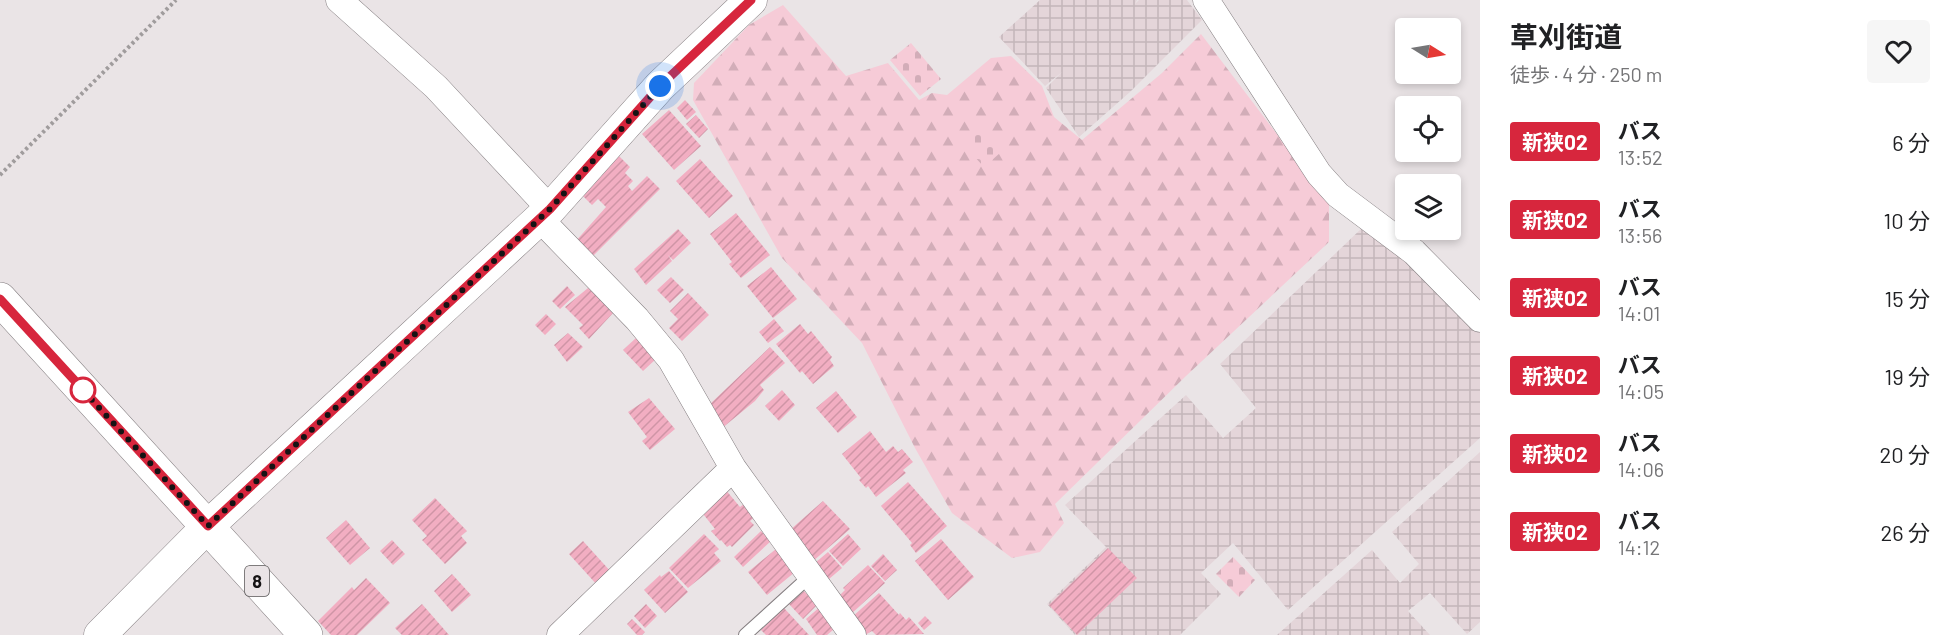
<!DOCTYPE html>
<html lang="ja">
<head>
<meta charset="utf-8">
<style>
  :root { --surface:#fff; --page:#f6f6f6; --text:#202124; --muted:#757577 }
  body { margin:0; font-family:Barlow,"Noto Sans JP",sans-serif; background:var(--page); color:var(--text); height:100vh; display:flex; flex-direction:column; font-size:22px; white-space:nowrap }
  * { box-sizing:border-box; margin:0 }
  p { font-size:20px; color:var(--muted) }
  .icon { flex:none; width:33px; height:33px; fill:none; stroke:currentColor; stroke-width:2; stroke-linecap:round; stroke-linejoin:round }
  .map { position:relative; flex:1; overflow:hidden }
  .panel { display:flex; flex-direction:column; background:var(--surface); width:480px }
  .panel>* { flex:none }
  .badge { padding:0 12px; border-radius:4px; font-size:21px; line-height:39px }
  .needle { width:39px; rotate:101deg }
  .controls { position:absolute; left:1395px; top:18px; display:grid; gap:12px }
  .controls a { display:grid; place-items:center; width:66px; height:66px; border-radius:6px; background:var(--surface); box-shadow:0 3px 9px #0003; font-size:30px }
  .you { position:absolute; width:30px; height:30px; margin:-15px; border:4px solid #fff; border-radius:50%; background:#1a73e8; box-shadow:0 0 0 9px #1a73e833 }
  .map>.badge { position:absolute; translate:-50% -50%; box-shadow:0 0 0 3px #fff }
  .round { display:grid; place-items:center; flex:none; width:63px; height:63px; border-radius:6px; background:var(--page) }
  .head { display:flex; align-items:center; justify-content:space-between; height:102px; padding:0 30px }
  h1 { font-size:28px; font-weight:700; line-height:45px }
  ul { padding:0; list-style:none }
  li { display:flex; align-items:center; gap:18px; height:78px; padding:0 30px }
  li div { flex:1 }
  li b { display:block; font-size:22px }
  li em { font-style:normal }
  li .badge { min-width:66px; font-weight:700; text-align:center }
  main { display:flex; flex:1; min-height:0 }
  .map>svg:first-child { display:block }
  .industrial { fill:url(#industrial-grid) }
  .forest { fill:url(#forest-firs) }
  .cemetery { fill:url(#cemetery-stones) }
  .building { fill:url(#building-hatch) }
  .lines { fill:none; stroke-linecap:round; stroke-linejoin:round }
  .service-casing { stroke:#847e80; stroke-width:14 }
  .minor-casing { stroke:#847e80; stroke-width:27 }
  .tertiary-casing { stroke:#847e80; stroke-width:33 }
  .primary-casing { stroke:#847e80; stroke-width:34 }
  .path { stroke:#a09c9d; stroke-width:4; stroke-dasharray:3 3; stroke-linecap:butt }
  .service { stroke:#fff; stroke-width:12 }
  .minor { stroke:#fff; stroke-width:26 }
  .tertiary { stroke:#fff; stroke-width:32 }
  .primary { stroke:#fff; stroke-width:33 }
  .line-casing { stroke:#fff; stroke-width:14 }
  .line { stroke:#d7263d; stroke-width:9 }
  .walk { stroke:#151314; stroke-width:6; stroke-dasharray:0 10.8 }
  .stop-dot { fill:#fff; stroke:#d7263d; stroke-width:3 }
  .labels { text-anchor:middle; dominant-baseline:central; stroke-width:4.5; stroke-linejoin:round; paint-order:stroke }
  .shield { fill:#eae4e6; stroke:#555253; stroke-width:1.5 }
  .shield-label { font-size:18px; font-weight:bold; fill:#151314 }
</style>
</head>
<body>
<main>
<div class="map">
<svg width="1480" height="635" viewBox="0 0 1480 635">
  <defs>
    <pattern id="industrial-grid" width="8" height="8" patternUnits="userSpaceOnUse" patternTransform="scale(1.5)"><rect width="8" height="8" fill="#e4d5d9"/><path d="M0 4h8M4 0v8" fill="none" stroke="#c3b6b9"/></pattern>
    <pattern id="forest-firs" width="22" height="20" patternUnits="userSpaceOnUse" patternTransform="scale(1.5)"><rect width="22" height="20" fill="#f6cbd7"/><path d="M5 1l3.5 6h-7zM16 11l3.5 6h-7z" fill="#d2adb8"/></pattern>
    <pattern id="cemetery-stones" width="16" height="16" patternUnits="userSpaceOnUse" patternTransform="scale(1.5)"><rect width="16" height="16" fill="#f6cbd7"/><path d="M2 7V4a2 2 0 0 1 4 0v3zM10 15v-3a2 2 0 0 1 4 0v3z" fill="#d2adb8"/></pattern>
    <pattern id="building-hatch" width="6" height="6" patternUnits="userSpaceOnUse" patternTransform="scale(1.5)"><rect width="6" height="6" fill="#f2aec2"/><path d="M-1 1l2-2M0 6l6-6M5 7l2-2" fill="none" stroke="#cf95a6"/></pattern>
  </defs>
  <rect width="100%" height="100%" fill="#eae4e6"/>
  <path class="industrial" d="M1040,0H1137L1135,4L1139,0H1187L1202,20L1130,92L1079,137L1046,88L1062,72L1045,86L999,37Z
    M1362,228L1415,263L1480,332V438L1288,610L1233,543L1201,573L1221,594L1180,635H1075L1047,604L1106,547L1065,505L1186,395L1223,438L1256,408L1220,364Z
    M1480,452V622L1467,634L1430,593L1408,611L1430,635H1277L1372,550L1400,583L1419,564L1392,532Z"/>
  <path class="forest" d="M783,5L846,76L888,63L919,100L932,93L947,95L991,58L1011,56L1042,86L1054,117L1082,140L1162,73L1201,34L1329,203V242L1186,376L1055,504L1064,523L1040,552L1012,558L952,513L915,448L862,343L782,258L693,100L694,83L749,25Z"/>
  <path class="cemetery" d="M911,43L941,79L920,96L890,60Z
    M977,128L1000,153L984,167L972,154L976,150L965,139Z
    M1233,557L1255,580L1239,597L1216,574Z"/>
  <path class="building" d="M685,100L696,112L687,120L677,108Z
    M669,110L701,146L674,170L642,134Z
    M696,115L708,129L699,138L686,124Z
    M619,156L630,167L625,173L633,181L628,186L632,191L647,176L660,189L591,258L575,242L606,207L598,199L592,205L580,193Z
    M700,159L733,196L709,218L676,181Z
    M736,213L770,255L741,278L729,264L732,262L710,234Z
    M678,229L691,243L673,260L668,255L672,261L646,285L634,269Z
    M771,267L797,299L773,318L747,286Z
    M671,277L684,290L670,303L657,290Z
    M567,286L575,295L560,309L552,301Z
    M588,288L614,312L589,339L579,328L583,325L565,307Z
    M688,293L709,315L682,341L669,328L678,319L670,311Z
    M546,314L556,324L545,335L535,325Z
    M774,319L784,331L768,343L759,332Z
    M800,324L808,334L811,331L832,357L830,360L834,366L813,384L802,371L800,373L776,344Z
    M568,333L583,347L567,362L554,345Z
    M636,338L656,359L643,371L623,350Z
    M770,347L785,363L760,385L764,390L755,401L721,429L709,405Z
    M782,390L795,405L779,421L765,406Z
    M836,391L857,417L838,433L816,408Z
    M649,398L675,429L650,450L642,441L647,437L628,412Z
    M870,431L886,452L893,446L898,452L902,449L913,462L903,470L906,473L876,497L868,486L866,488L859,480L861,478L842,454Z
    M908,482L947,526L916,553L910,545L912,543L881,506Z
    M725,489L740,507L744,504L755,517L750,521L754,525L732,547L730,545L727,547L721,540L720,541L711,531L715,529L700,510Z
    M435,498L467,531L461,536L467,543L445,564L422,540L427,536L412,520Z
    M823,501L850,529L812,562L790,530Z
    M346,520L370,548L350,565L326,538Z
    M761,531L771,541L743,567L734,557Z
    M704,534L719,549L714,553L721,561L688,588L669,568Z
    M848,534L861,549L843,566L829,551Z
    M941,539L974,577L948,600L915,561Z
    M392,540L405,554L393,565L380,551Z
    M583,541L612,573L598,586L569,554Z
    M1108,548L1137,578L1077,635L1049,605Z
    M776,549L795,572L767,595L748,572Z
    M828,552L842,568L829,579L815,563Z
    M883,554L897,570L885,581L871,566Z
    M868,565L885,583L851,614L837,598L845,590L843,588Z
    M669,571L688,592L665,613L644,590L660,575L661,577Z
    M452,574L471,595L452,612L434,591Z
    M366,578L390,603L357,635H331L318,621L352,587L354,590Z
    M804,591L817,605L803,619L789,604Z
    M879,593L899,615L900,613L906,620L909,617L924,634L876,635L872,631L865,635L852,617Z
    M422,604L449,635H402L395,628Z
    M646,604L657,616L645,628L634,616Z
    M821,606L839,625L827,635H817L806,619Z
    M784,608L809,635H766L761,630Z
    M925,616L932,623L924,630L918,623Z
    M632,619L645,632L642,635H637L627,624Z"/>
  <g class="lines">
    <defs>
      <path id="service" d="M745,635L810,576"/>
      <path id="minor" d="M339,0L436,87L550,209
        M1206,0L1319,174L1338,195L1414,252L1480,319
        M540,219L637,319L671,360L733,468L853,635
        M560,635L733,468"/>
      <path id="tertiary" d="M100,635L208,526L550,209L660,86L751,0"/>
      <path id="primary" d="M0,299L306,635"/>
    </defs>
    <use href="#service" class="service-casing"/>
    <use href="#minor" class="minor-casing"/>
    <use href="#tertiary" class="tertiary-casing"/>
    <use href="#primary" class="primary-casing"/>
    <path class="path" d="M0,175L176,0"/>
    <use href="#service" class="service"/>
    <use href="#minor" class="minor"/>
    <use href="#tertiary" class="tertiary"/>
    <use href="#primary" class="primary"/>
  </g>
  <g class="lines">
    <defs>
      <path id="line" d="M0,299L208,526L550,209L660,86L751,0"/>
    </defs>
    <use href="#line" class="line-casing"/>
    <use href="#line" class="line"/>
    <path class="walk" d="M83,390L80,387L208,526L550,209L660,86"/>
  </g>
  <circle class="stop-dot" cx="83" cy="390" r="12"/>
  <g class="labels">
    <rect class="shield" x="245" y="566" width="24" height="30" rx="4.5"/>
    <g class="shield-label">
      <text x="257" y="581">8</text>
    </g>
  </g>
</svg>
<div class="controls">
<a><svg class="needle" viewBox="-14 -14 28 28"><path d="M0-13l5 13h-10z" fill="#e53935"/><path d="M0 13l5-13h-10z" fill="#757577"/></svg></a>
<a><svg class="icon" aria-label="locate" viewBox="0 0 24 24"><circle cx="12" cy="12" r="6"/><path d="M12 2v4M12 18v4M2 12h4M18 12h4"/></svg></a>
<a><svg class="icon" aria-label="layers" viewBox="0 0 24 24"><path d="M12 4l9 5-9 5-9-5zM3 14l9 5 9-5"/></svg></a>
</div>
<div class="you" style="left:660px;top:86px"></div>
</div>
<section class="panel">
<div class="head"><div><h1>草刈街道</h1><p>徒歩 · 4 分 · 250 m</p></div><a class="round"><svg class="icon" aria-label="heart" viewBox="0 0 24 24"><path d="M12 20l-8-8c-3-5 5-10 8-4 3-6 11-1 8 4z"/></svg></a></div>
<ul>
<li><span class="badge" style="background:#d7263d;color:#fff">新狭02</span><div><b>バス</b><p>13:52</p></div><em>6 分</em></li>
<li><span class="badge" style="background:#d7263d;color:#fff">新狭02</span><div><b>バス</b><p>13:56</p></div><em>10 分</em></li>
<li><span class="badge" style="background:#d7263d;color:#fff">新狭02</span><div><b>バス</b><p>14:01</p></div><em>15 分</em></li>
<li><span class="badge" style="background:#d7263d;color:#fff">新狭02</span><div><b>バス</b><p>14:05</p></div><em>19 分</em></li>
<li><span class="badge" style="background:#d7263d;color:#fff">新狭02</span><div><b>バス</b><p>14:06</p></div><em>20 分</em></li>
<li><span class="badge" style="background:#d7263d;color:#fff">新狭02</span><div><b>バス</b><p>14:12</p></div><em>26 分</em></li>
</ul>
</section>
</main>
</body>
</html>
